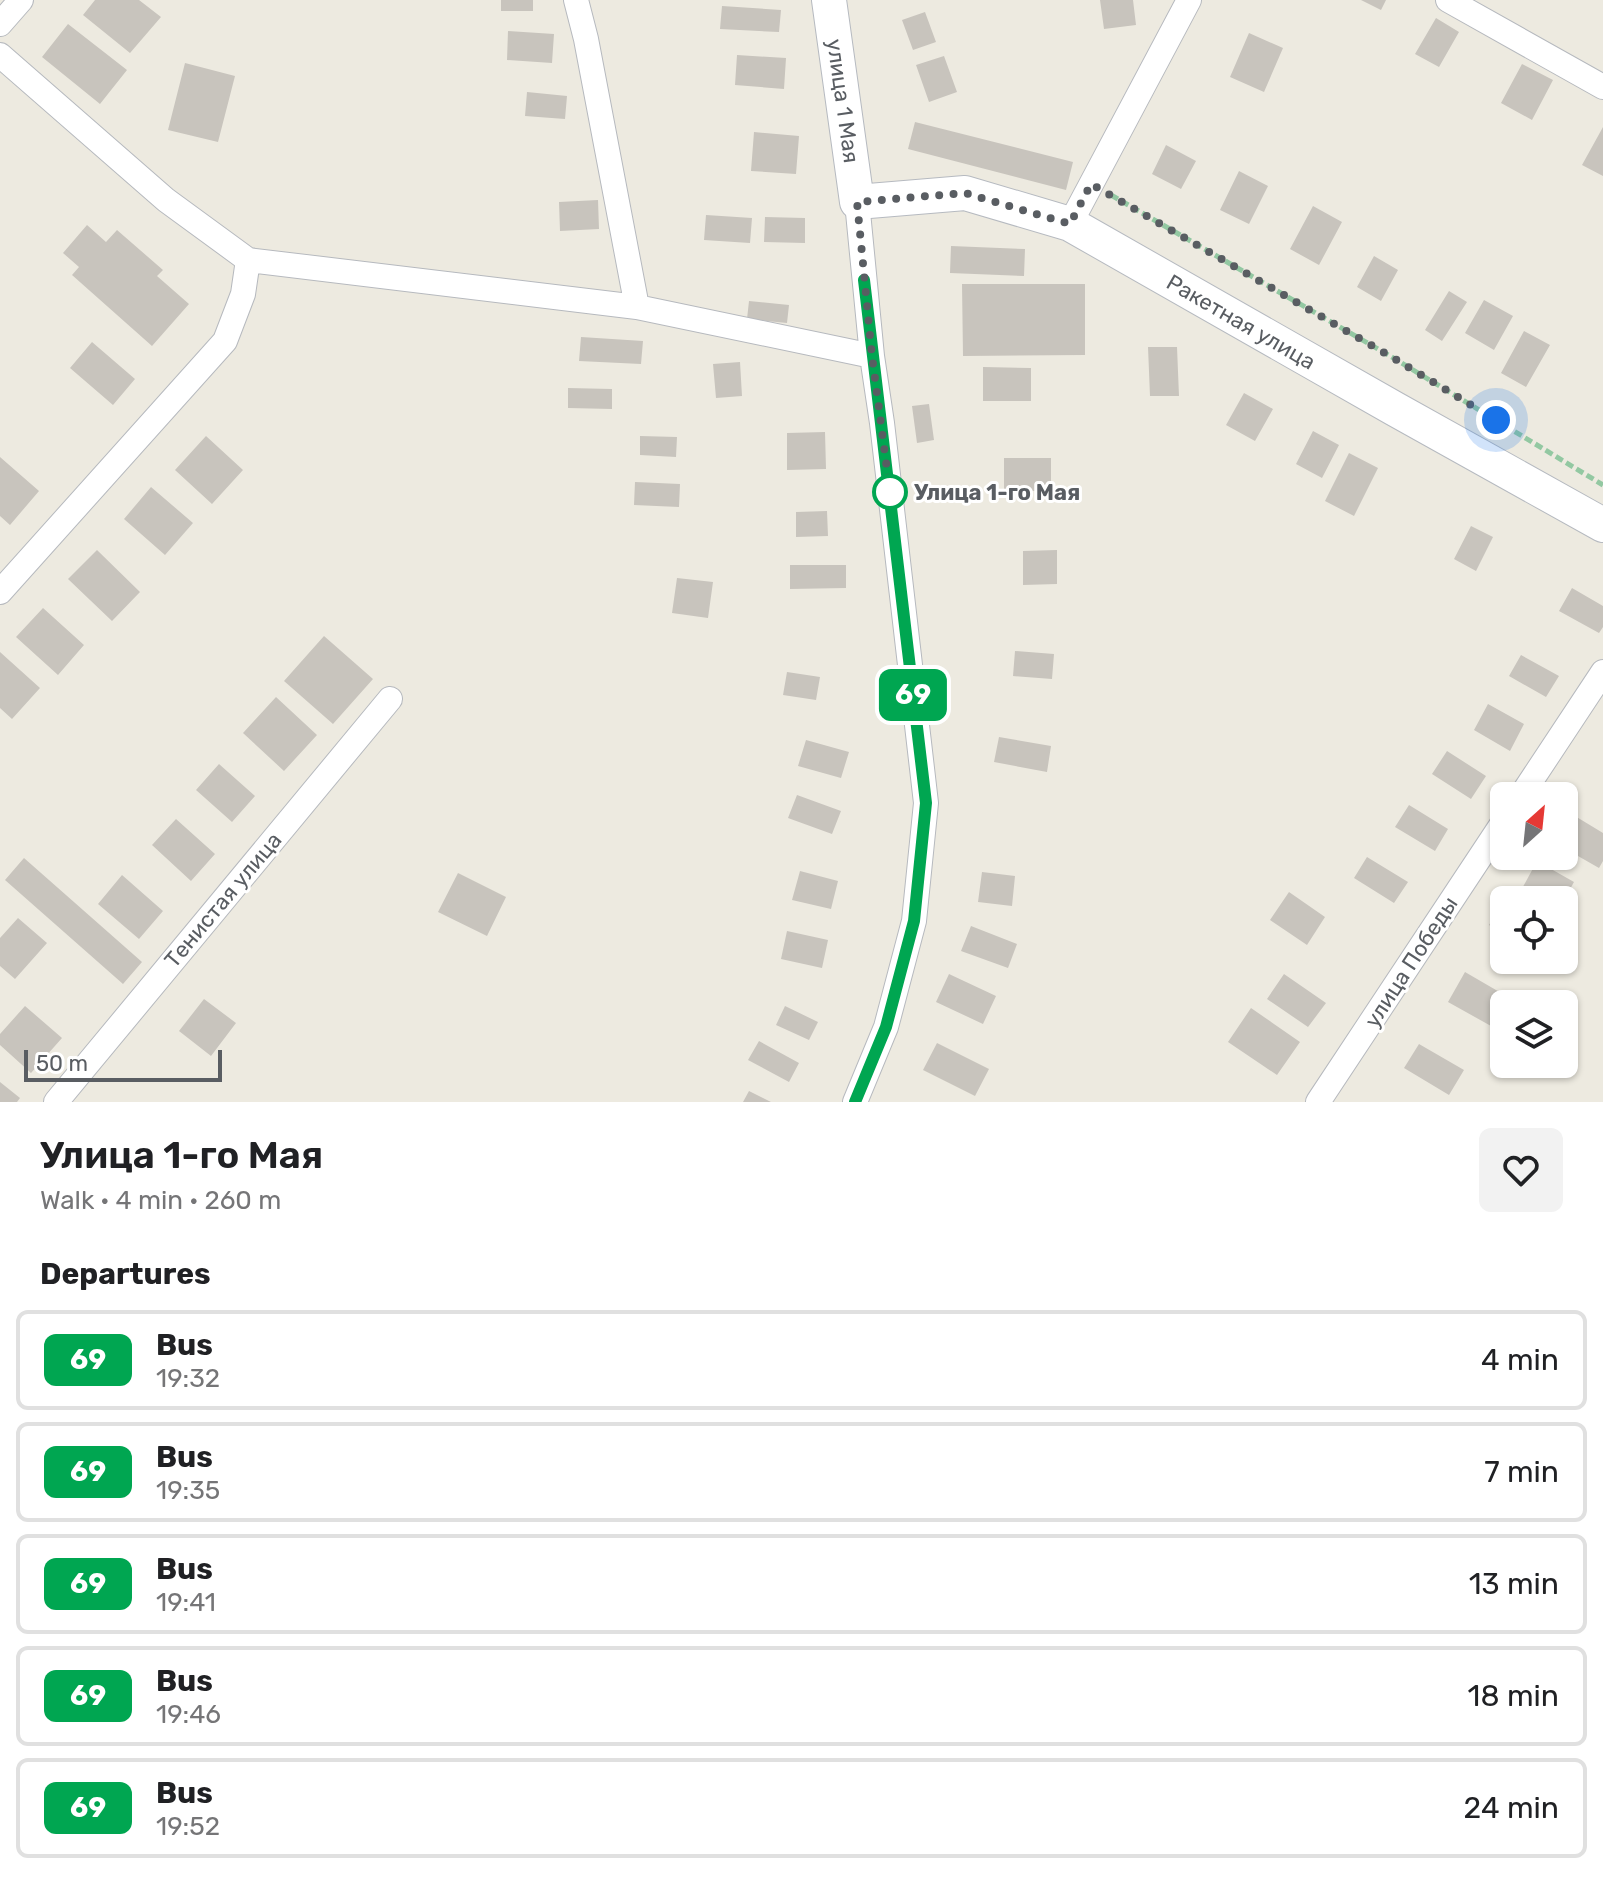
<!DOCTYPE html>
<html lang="en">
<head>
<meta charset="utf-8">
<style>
  :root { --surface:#fff; --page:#f2f2f2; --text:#202124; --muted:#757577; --line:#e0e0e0 }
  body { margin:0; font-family:Rubik,sans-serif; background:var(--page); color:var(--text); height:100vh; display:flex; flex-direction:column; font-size:30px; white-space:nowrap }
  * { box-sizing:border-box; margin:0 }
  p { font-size:26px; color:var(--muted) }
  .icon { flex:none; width:44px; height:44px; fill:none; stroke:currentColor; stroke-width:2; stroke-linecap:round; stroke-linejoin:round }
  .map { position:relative; height:1102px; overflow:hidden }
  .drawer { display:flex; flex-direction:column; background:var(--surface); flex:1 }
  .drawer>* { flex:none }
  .badge { padding:0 16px; border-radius:12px; font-size:28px; line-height:52px }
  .needle { width:52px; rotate:27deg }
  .controls { position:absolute; left:1490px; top:782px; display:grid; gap:16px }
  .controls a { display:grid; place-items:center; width:88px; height:88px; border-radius:12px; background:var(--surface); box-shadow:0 2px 6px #0004; font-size:40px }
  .scale { position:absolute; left:24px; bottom:20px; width:198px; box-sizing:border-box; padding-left:8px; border:4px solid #595d62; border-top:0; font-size:22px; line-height:28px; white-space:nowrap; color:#595d62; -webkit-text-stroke:6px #fff; paint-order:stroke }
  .you { position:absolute; width:40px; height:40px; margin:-20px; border:6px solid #fff; border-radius:50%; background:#1a73e8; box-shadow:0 0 0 12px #1a73e833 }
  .map>.badge { position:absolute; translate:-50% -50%; box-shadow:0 0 0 4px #fff }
  h2 { padding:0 40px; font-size:30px; line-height:72px }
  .round { display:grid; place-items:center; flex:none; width:84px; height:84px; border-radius:12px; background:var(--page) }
  .summary { display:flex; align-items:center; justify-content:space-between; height:136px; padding:0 40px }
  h1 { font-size:38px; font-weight:600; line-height:60px }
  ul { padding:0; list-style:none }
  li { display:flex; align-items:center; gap:24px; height:100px; margin:0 16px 12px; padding:0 24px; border:4px solid var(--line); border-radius:12px }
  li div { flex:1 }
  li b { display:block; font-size:30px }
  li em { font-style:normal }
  li .badge { min-width:88px; font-weight:700; text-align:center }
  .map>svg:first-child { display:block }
  .building { fill:#c8c4bd }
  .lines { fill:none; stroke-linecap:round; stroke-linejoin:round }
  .street-casing { stroke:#b6b9be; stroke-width:26 }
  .secondary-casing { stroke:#b6bac0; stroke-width:36 }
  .path { stroke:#93c8a2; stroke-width:5; stroke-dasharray:8 4; stroke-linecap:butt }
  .street { stroke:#fff; stroke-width:24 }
  .secondary { stroke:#fff; stroke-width:34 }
  .line-casing { stroke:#fff; stroke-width:18 }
  .line { stroke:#00a651; stroke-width:12 }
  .walk { stroke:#595d62; stroke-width:8; stroke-dasharray:0 14.4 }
  .stop-dot { fill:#fff; stroke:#00a651; stroke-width:4 }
  .labels { text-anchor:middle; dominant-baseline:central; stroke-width:6; stroke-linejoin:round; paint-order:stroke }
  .street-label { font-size:22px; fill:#595d62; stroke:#fff }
  .stop-label { font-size:22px; font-weight:bold; fill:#595d62; stroke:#fff; text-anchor:start }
</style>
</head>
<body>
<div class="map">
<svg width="1603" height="1102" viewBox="0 0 1603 1102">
  <rect width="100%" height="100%" fill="#edeae0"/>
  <path class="building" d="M95,0H139L161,17L130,53L83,15Z
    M501,0H533V11H501Z
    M1100,0H1133L1136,25L1104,29Z
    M1361,0H1386L1381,10Z
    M722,6L781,10L779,32L720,29Z
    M925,12L936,42L913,50L902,20Z
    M1436,18L1459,32L1439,67L1415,54Z
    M68,24L127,70L100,104L42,57Z
    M508,31L554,34L552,63L507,60Z
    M1249,33L1283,48L1264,92L1230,77Z
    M737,55L786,58L784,89L735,85Z
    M944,56L957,92L929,102L916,65Z
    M185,63L235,76L218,142L168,130Z
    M1522,64L1553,80L1532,120L1501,103Z
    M527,92L567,96L565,119L525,116Z
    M915,122L1073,162L1066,190L908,149Z
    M1603,127V176L1582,165Z
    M754,132L799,136L796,174L751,171Z
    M1166,145L1196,161L1181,189L1152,174Z
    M1239,171L1268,186L1249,224L1220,210Z
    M598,200L599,229L560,231L559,202Z
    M1313,206L1342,222L1319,265L1290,249Z
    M706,215L752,218L750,243L704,240Z
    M765,217L805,218V243L764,242Z
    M87,225L106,242L117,230L163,270L157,276L189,304L152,346L72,275L79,267L63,253Z
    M951,246L1025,249L1024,276L950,273Z
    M1374,256L1398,270L1381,301L1357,287Z
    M962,284H1085V355L963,356Z
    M1449,291L1467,302L1442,341L1425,330Z
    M1484,300L1513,316L1494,350L1465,333Z
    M749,301L789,305L787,323L747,319Z
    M1524,331L1550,345L1526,387L1501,373Z
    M581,337L643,341L641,364L579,361Z
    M92,342L135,379L113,405L70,368Z
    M1148,347H1177L1179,396H1150Z
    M740,362L742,396L716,398L713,364Z
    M983,367L1031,368V401H983Z
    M568,388L612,389V409L568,408Z
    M1244,393L1273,409L1255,441L1226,425Z
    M929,404L934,440L917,443L912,406Z
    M1313,431L1339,445L1322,478L1296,464Z
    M825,432L826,469L787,470V433Z
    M206,436L243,470L212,504L175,470Z
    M640,436L677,437L676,457L640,455Z
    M1349,453L1378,468L1354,516L1325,501Z
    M0,457L39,491L10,525L0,516Z
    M1004,458H1051V491H1004Z
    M635,482L680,484L679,507L634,505Z
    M151,487L193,523L165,555L124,519Z
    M827,511L828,536L796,537V512Z
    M1471,526L1493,537L1476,571L1454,559Z
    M97,550L140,592L112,621L68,579Z
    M1057,550V584L1023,585V551Z
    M790,565H846V588L790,589Z
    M677,578L713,582L708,618L672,613Z
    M1572,588L1603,606V627L1599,633L1559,611Z
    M43,608L84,645L58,675L16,637Z
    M324,636L373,679L333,724L284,681Z
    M1015,651L1054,654L1052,679L1013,676Z
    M0,652L40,688L12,719L0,708Z
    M1521,655L1559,676L1546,697L1509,676Z
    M787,672L820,677L816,700L783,695Z
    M276,697L317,735L284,771L243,733Z
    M1488,704L1524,724L1510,751L1474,730Z
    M999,737L1051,746L1047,772L994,762Z
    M806,740L849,752L841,778L798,766Z
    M1447,751L1486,776L1471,799L1432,774Z
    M219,764L255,796L232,822L196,790Z
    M797,795L841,811L832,834L788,818Z
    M1409,805L1448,829L1435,851L1395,827Z
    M1570,813L1603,833V861L1599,868L1564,848V824Z
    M176,819L215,854L191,881L152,845Z
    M1367,857L1408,882L1394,903L1354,878Z
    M24,858L142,962L123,984L5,880Z
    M1537,861L1574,882L1564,900H1525L1518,896Z
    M800,871L838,881L831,909L792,900Z
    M982,872L1015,876L1012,906L978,902Z
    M458,873L506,897L487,936L438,912Z
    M122,875L163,911L139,939L98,904Z
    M1289,892L1325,917L1307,945L1270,920Z
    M1501,905L1504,907V933L1489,925Z
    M18,918L47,943L15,979L0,966V938Z
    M971,926L1017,944L1008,968L961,951Z
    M787,931L828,940L822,968L781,959Z
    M1465,972L1508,997L1491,1026L1448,1002Z
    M949,974L996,996L983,1024L936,1002Z
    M1284,974L1326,1003L1308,1027L1267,999Z
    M204,999L236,1023L211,1056L179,1031Z
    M25,1006L62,1038L31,1073L0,1045V1034Z
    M785,1006L818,1022L809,1040L776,1025Z
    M1251,1008L1300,1042L1277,1075L1228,1042Z
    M759,1041L799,1063L789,1082L748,1060Z
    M937,1043L989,1069L975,1096L923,1070Z
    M1419,1044L1464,1070L1449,1095L1404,1068Z
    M0,1082L20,1098L17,1102H0Z
    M749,1091L771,1102H743Z"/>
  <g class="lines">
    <defs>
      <path id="street" d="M576,0L586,39L637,307
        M1448,0L1603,87
        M0,24L21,0
        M0,55L166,200L248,260L637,307L872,356
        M1070,224L1189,0
        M0,592L225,341L243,294L248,260
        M1521,796L1603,672
        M56,1102L390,699
        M855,1102L886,1027L914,921L926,803L882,423L872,356L857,202
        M1318,1102L1504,821"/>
      <path id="secondary" d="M829,0L857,202L965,193L1070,224L1395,409L1603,525"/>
    </defs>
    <use href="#street" class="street-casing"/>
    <use href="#secondary" class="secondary-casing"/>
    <path class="path" d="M1111,195L1390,356L1603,485"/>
    <use href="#street" class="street"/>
    <use href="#secondary" class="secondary"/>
  </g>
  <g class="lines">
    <defs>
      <path id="line" d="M855,1102L886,1027L914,921L926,803L864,280"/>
    </defs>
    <use href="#line" class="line-casing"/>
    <use href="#line" class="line"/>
    <path class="walk" d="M890,492L872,356L857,202L965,193L1070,224L1091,184L1390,356L1496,420"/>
  </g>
  <circle class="stop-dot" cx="890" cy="492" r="16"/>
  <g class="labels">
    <g class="street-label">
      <text transform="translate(843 101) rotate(82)">улица 1 Мая</text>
      <text transform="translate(1241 322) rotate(30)">Ракетная улица</text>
      <text transform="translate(223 900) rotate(-50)">Тенистая улица</text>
      <text transform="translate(1411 962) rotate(-57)">улица Победы</text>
    </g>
    <g class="stop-label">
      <text x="914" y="492">Улица 1-го Мая</text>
    </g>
  </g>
</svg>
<div class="controls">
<a><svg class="needle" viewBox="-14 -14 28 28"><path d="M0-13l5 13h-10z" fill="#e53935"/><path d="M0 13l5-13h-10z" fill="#757577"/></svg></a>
<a><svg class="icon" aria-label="locate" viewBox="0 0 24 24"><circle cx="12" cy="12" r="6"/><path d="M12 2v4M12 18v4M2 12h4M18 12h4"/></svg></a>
<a><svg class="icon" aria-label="layers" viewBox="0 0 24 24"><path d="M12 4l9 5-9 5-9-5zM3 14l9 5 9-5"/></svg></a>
</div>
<div class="scale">50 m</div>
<div class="you" style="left:1496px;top:420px"></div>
<b class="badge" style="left:913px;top:695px;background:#00a651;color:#fff">69</b>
</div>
<section class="drawer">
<div class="summary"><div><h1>Улица 1-го Мая</h1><p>Walk · 4 min · 260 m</p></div><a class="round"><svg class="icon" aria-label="heart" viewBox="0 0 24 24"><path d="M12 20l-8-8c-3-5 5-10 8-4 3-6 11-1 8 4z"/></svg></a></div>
<h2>Departures</h2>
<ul>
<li><span class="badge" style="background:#00a651;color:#fff">69</span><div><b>Bus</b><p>19:32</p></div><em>4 min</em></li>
<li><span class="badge" style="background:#00a651;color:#fff">69</span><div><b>Bus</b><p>19:35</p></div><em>7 min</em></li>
<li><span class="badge" style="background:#00a651;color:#fff">69</span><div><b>Bus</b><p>19:41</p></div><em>13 min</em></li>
<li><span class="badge" style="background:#00a651;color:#fff">69</span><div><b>Bus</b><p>19:46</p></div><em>18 min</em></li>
<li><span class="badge" style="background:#00a651;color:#fff">69</span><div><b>Bus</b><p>19:52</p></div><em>24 min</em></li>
</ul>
</section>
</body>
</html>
